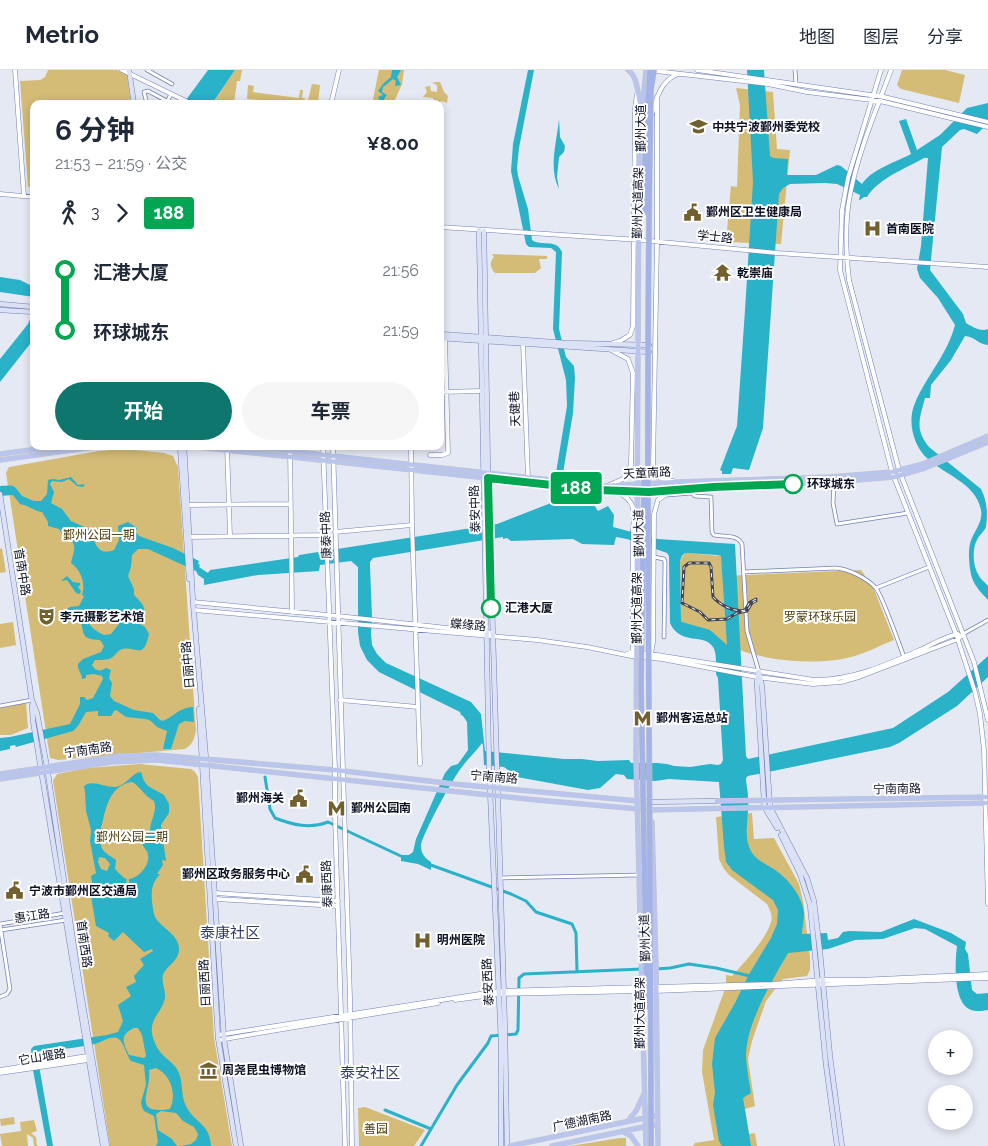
<!DOCTYPE html>
<html lang="zh">
<head>
<meta charset="utf-8">
<style>
  :root { --surface:#fff; --page:#f6f6f7; --text:#1f2937; --muted:#747a83; --line:#e0e1e3; --accent:#0f766e }
  body { margin:0; font-family:Raleway,"Noto Sans SC",sans-serif; background:var(--page); color:var(--text); height:100vh; display:flex; flex-direction:column; font-size:19px; white-space:nowrap }
  * { box-sizing:border-box; margin:0 }
  p { font-size:16px; color:var(--muted) }
  .icon { flex:none; width:28px; height:28px; fill:none; stroke:currentColor; stroke-width:2; stroke-linecap:round; stroke-linejoin:round }
  .map { position:relative; flex:1; overflow:hidden }
  .side { position:absolute; left:30px; top:30px; width:414px; height:350px; display:flex; flex-direction:column; background:var(--surface); border-radius:10px; box-shadow:0 2px 8px #0003 }
  .side>* { flex:none }
  .badge { padding:0 10px; border-radius:4px; font-size:18px; line-height:32px }
  .fabs { position:absolute; left:928px; top:960px; display:grid; gap:10px }
  .fabs a { display:grid; place-items:center; width:45px; height:45px; border-radius:50%; background:var(--surface); box-shadow:0 2px 8px #0003; font-size:25px }
  .map>.badge { position:absolute; translate:-50% -50%; box-shadow:0 0 0 2px #fff }
  .legs { display:flex; align-items:center; gap:8px; height:55px; padding:0 25px; font-size:16px }
  .legs p { margin-inline-start:auto }
  .summary { display:flex; align-items:center; justify-content:space-between; height:85px; padding:0 25px }
  h1 { font-size:28px; font-weight:700; line-height:38px }
  .button { display:flex; gap:10px; margin-top:auto; padding:10px 25px }
  .button a { flex:1; height:58px; border-radius:30px; background:var(--accent); color:#fff; font-size:20px; font-weight:700; line-height:58px; text-align:center }
  .button a+a { background:var(--page); color:var(--text) }
  ul { padding:0 25px; list-style:none }
  li { display:flex; align-items:center; gap:18px; height:60px; font-size:19px }
  li i { display:grid; place-items:center; width:8px; height:100%; margin:0 6px; background:currentColor }
  li i::after { content:''; width:12px; height:12px; margin:-6px; border:4px solid; border-radius:50%; background:var(--surface) }
  li p { margin-inline-start:auto }
  li:first-child i { background:linear-gradient(#0000 50%,currentColor 0) }
  li:last-child i { background:linear-gradient(currentColor 50%,#0000 0) }
  header { display:flex; align-items:center; gap:30px; box-sizing:border-box; height:70px; padding:0 25px; background:var(--surface); border-bottom:1px solid var(--line) }
  header strong { font-size:24px }
  nav { display:flex; gap:28px; margin-inline-start:auto; font-size:18px }
  .map>svg:first-child { display:block }
  .green { fill:#d4bc76 }
  .water { fill:#29b2c8; fill-rule:evenodd }
  .lines { fill:none; stroke-linecap:round; stroke-linejoin:round }
  .canal { stroke:#29b2c8; stroke-width:3 }
  .minor-casing { stroke:#7281b4; stroke-width:4.5 }
  .tertiary-casing { stroke:#7281b4; stroke-width:5 }
  .secondary-casing { stroke:#7281b4; stroke-width:5.5 }
  .primary-casing { stroke:#c4c6ca; stroke-width:5.5 }
  .minor { stroke:#fff; stroke-width:3 }
  .tertiary { stroke:#fff; stroke-width:4 }
  .secondary { stroke:#dce2f6; stroke-width:4.5 }
  .primary { stroke:#bac5ed; stroke-width:4.5 }
  .rail-casing { stroke:#414657; stroke-width:3 }
  .rail { stroke:#fff; stroke-width:1; stroke-dasharray:4; stroke-linecap:butt }
  .trunk-bridge-casing { stroke:#c4c6ca; stroke-width:6; stroke-linecap:butt }
  .trunk-bridge { stroke:#a3b2e7; stroke-width:5 }
  .line-1-casing { stroke:#fff; stroke-width:11 }
  .line-1 { stroke:#00a651; stroke-width:8 }
  .stop-1-dot { fill:#fff; stroke:#00a651; stroke-width:2.5 }
  .labels { text-anchor:middle; dominant-baseline:central; stroke-width:4; stroke-linejoin:round; paint-order:stroke }
  .poi-label { font-size:12px; font-weight:bold; fill:#0b1023; stroke:#fff; text-anchor:start }
  .street-label { font-size:12px; fill:#0b1023; stroke:#fff }
  .stop-label { font-size:12px; font-weight:bold; fill:#0b1023; stroke:#fff; text-anchor:start }
  .park-label { font-size:12px; fill:#4d3e0b; stroke:#fff }
  .quarter-label { font-size:15px; fill:#303c69; stroke:#fff }
</style>
</head>
<body>
<header>
<strong>Metrio</strong>
<nav><a>地图</a><a>图层</a><a>分享</a></nav>
</header>
<div class="map">
<svg width="988" height="1076" viewBox="0 0 988 1076">
  <rect width="100%" height="100%" fill="#e5e9f4"/>
  <path class="green" d="M48,0H117L127,5L131,34H34V117H28L20,11L40,10L45,7Z
    M235,0H242L240,11H237L234,34L214,32Z
    M379,0H404L402,14L393,34H372Z
    M902,0H945L965,5L959,33L901,19L897,15Z
    M436,12H440L444,22L448,26L447,33L442,31L434,34L433,28L423,27L427,22L425,17L430,16L431,21L437,22V15L432,13Z
    M312,14L320,15L318,34H307Z
    M248,15L254,16L253,22L299,28L300,20H303L302,28H305L304,34L247,29Z
    M736,18L773,22L777,79L790,80L781,174L726,172L731,116L737,117L740,35Z
    M492,184L547,186V189H539L541,198L535,203H495C490,198 489,192 494,187Z
    M125,379L164,383L173,386L178,397L196,661C194,669 193,674 185,679L58,690L50,688L6,403L9,397L99,381Z
    M2,478L6,502L0,503V479Z
    M685,483L721,486L724,506L861,500L873,517L894,570C881,575 868,582 855,586C817,597 762,591 726,575C711,568 697,559 682,552L681,550L680,491Z
    M13,552L16,575L0,578V554Z
    M26,633L28,658L11,665H0V638Z
    M140,694L191,699L195,702L198,707L214,968L232,1076H110L53,711L57,704L88,698Z
    M752,743L754,769L774,768L799,814L803,831L810,887V900L807,906L783,909L766,931L752,971L748,989L755,1036L745,1039L749,1064L755,1063L757,1076H693L695,1073L714,1070L702,1002L703,980L726,916V905L732,906C743,894 767,868 771,852C773,846 770,840 767,834L729,805L724,799L719,789L716,747Z
    M365,1037L425,1060L414,1076H359L358,1038Z
    M14,1047L15,1054L1,1056L0,1049Z
    M34,1050L37,1061L31,1063L36,1067L37,1076H34L33,1068L27,1064L28,1076H2L0,1064L21,1061L20,1052Z
    M620,1068H626V1076H570Z"/>
  <path class="water" d="M208,0H235L212,34H183Z
    M392,0H401L397,7L401,15L395,16L396,11L393,9L383,17L382,22L387,25L384,29V34H381L378,27L383,25L378,21L383,14L391,7Z
    M528,0H534L519,78L517,98L518,106L528,139L532,170C542,177 556,168 562,182L559,259L566,287L574,296L575,308L573,343L559,427L561,432H592L598,441L608,436L614,445L613,457L658,469L735,474L746,686L748,689L893,658L948,622L988,586V607L957,636L899,673L890,677L748,706L746,708C746,715 748,720 748,727C750,744 742,766 751,781C755,789 764,793 772,798C787,807 803,826 804,844C804,851 802,858 802,864L827,863L828,870L838,868L843,862L849,861L881,862L914,849L951,863L966,872L965,879L968,884L972,920L977,924L988,923V940C982,941 974,942 969,939C953,930 955,892 957,876L925,859L915,858L883,869L855,870L828,879L788,883C772,911 745,955 746,988C747,1000 749,1012 751,1023L743,1028L751,1076H722L719,1071L713,1035L715,1022L712,994L715,968L735,933L748,906L771,868L777,854L778,840L773,830L732,800L726,792L724,776L719,712L669,709L655,711L627,709L624,705L616,704L600,718L588,720L517,707L504,697L484,695L483,675L482,673C476,682 468,688 462,697C454,706 421,767 421,776C421,784 425,788 431,792V800L418,794L401,791V785H409L413,782L416,769L445,703L451,696L458,694L468,680L467,652L463,646L461,645L460,642L379,602L367,590L360,576L358,562V497L351,491L320,495L319,501L258,505L204,515V509L198,505L196,501L148,479H138L132,485L131,497L128,506L134,519V525C140,532 144,533 145,543L141,548L140,554L145,557L149,564C143,593 134,573 120,580C117,582 115,586 111,588C107,590 100,590 95,590L92,595C95,601 100,602 106,598L111,600L109,608L112,613L110,626L114,631L134,640L153,643L160,650L163,651C175,646 178,638 193,637L194,652L185,651L179,654L171,679H163L167,661L157,657L151,651L146,649L126,647L116,640L114,641L111,646H98V641L86,642L78,656L73,661L16,677L15,675L10,676V679L0,681V668L10,667L70,654L80,634V627H84L87,630L93,628L103,609L102,606L94,604L86,605V608L82,609C82,603 77,600 78,594L83,589L101,582L104,576L100,570C79,569 85,563 80,548L68,552L63,548L64,541L70,537L79,536L84,526L82,525C86,514 81,500 71,493C72,485 78,478 71,470L67,471L59,459L48,456V452L42,442C34,441 28,435 20,434L13,425L0,426V416C15,415 13,414 22,426L34,431H41L47,424L48,410L53,409L59,410L71,407L78,415L85,414L83,417L77,416L69,409L62,412L52,411L50,414L54,422L51,433L62,439L71,451L89,459C95,471 97,487 114,480L119,470L118,456L128,452L137,458L136,462L139,466L173,478L199,491L198,494L200,495L199,497L208,503L210,500L298,487L299,485L497,454L551,433L567,336L566,310L553,259L556,182L551,178L529,177L526,174L511,101L513,74ZM503,467V469L507,468L511,471L573,469L582,474L614,475L616,467L627,469L667,483L669,486L670,553C680,576 705,563 713,577C717,583 716,596 716,604L718,608L723,690L721,694L718,695L710,694L690,697L674,696L667,694L657,693H631L629,690L598,691L582,689H564L485,681L481,644L471,632L386,593L377,584L372,575L371,564L372,547L370,496V492L373,488ZM685,483L717,485L721,486L727,575L710,560L682,552L681,550L680,491L682,486ZM89,546L104,553L116,550L119,554L111,564L104,565C96,561 86,556 89,546Z
    M747,0H764L770,86L773,88L788,89L787,105H816L837,95L841,96L862,114C872,99 896,92 911,84L899,51L906,49L917,80L940,65L967,38L988,33V53L977,64L964,59L960,60L942,77L930,200L963,244L966,253C973,257 980,262 988,259V275C979,275 974,266 965,266L951,290L931,315L930,328H925C920,348 914,359 929,377L981,419C987,431 988,443 986,457C984,462 979,465 977,470C972,478 973,496 978,504C980,509 985,512 988,516V530C973,514 970,509 969,487C969,481 969,474 972,468C976,459 983,451 981,440C976,413 945,405 928,389C913,376 907,351 915,333C927,305 947,285 955,255L938,228L920,208L917,199L921,176L928,88H924C905,99 879,108 867,127H864L860,130H859L860,125L837,114L825,113L790,114L783,118L779,124L763,358L749,400L733,398L731,404H722V401L720,400L737,356L745,240L753,112Z
    M559,49L560,67L565,76L564,82L559,87L557,107L559,119C548,97 557,72 559,49Z
    M0,207L20,210L34,217V227L0,222Z
    M34,240V269L0,312V289L28,254Z
    M67,506L73,512L80,513V515L78,517L81,521L80,524L76,523L67,510L61,511Z
    M141,702L144,711L148,716L164,725L169,734V743L161,755L166,791L162,790L163,795L157,804H160C152,813 151,820 152,832C153,837 153,842 155,847C161,858 180,865 179,880C178,892 166,896 163,905C161,913 166,920 165,928C161,946 145,950 155,973C159,985 171,990 177,999C184,1011 180,1024 186,1036C194,1053 210,1053 211,1076H181L191,1074L196,1070L198,1064L194,1057L183,1051L176,1043L161,1041L156,1044L158,1060L172,1069L177,1076H156L158,1072L154,1046L144,1041L142,1037L141,1032L146,1015L144,995L131,991C126,985 124,971 117,968C111,966 103,971 98,973C80,978 59,979 40,981L37,984L53,1076H47L33,1000L31,979L34,976L107,965L118,962L123,951L118,935L131,926L126,917L136,912L134,906L144,895L140,889L153,881L152,879L144,882L123,862L114,871L108,866L109,863L96,856L90,820H93L91,806L96,803L90,771L91,760L86,741L85,722L84,716C93,709 105,718 116,717C127,715 131,703 141,702ZM132,712C139,715 144,726 154,731C158,742 149,752 150,763L141,771C142,777 148,780 148,785C150,796 138,808 129,809V814L126,812L127,809L124,808L115,799L116,790C112,787 106,784 103,780C97,770 100,761 103,750C107,733 112,715 132,712ZM99,787L105,788L110,794L107,801L101,799L98,792ZM134,958H138L142,965L146,986L144,988L129,985C123,973 119,965 134,958ZM156,998C171,1005 177,1024 170,1039C130,1045 152,1021 149,1000Z"/>
  <g class="lines">
    <path class="canal" d="M265,707L270,739L275,748C293,755 310,759 328,752L405,788
      M428,794L511,824L526,831L536,842L572,854L576,863L577,902
      M656,899L670,898L689,894L716,898L750,906
      M385,1040L431,1059
      M421,1076L457,1015L488,973L491,966L516,964L518,960L519,908L524,904L642,899"/>
    <defs>
      <path id="minor" d="M147,0L172,14
        M795,0L796,14
        M147,34L144,22L148,21L167,31
        M166,34L171,24
        M834,412L833,433L837,454L908,443
        M667,425L692,423L695,426L711,427L712,462L714,465C724,467 737,464 742,474L747,561L759,602
        M633,473V461
        M654,487L664,489L665,492L664,567
        M743,502L836,498C849,499 866,508 875,517C882,524 899,574 904,587
        M876,518L929,497
        M963,564L988,550
        M0,636L32,630
        M500,808L639,805
        M0,854L65,843
        M0,855L10,919L7,924L0,927
        M1,860L66,850"/>
      <path id="tertiary" d="M15,0L24,126
        M122,0L192,34
        M697,0L884,27L988,52
        M881,0L848,108L842,140L840,200L892,402L956,564L975,622L980,644L984,680L988,834
        M891,0C876,41 858,82 850,125C845,150 846,184 849,210L899,400L974,592L988,650
        M656,1L768,14L807,22L880,31L988,57
        M657,27V171L653,397L657,407L673,411
        M331,34L339,0
        M652,44C656,29 661,11 676,5
        M0,124L34,127
        M440,157L640,170L777,183L988,197
        M523,273L528,408
        M613,273L620,271L630,265L633,256L635,38L637,24
        M440,322L483,321
        M227,376L230,466
        M290,376L292,542
        M323,376L335,700V746L345,1076
        M333,376L350,928L352,1076
        M411,376L412,455L420,694
        M430,385H442L448,383L445,268
        M609,415L623,409L631,395L633,303L628,289L611,280
        M618,422C637,432 634,442 633,461
        M187,435L290,434
        M335,462L412,455
        M189,467L326,465
        M193,532L338,546L492,563L494,565
        M194,540L537,570L587,577L631,586L662,589L757,607L813,614L841,612L859,607L958,569L963,564
        M633,582V473
        M627,584L633,582L651,584L814,610C854,610 886,595 922,579C933,574 946,566 958,564
        M651,584L653,572L654,444L658,430L671,421
        M340,630L418,637
        M215,823L338,831
        M215,829L338,836
        M654,917L773,914L823,910H859L988,904
        M655,921L988,908
        M455,930L499,924L643,921
        M218,965L499,921L645,917
        M219,970L438,933
        M0,1000L87,986
        M0,1003L88,990"/>
      <path id="secondary" d="M129,0L134,34
        M479,160L489,697L501,972V1076
        M484,161L488,403L505,961L507,1076
        M0,234L34,237
        M0,240L34,242
        M440,264L566,273L649,275
        M440,268L649,282
        M180,376L189,509
        M184,376L193,532L206,689L224,969L241,1076
        M0,424L32,631
        M758,602L757,614L764,731L765,738L777,758
        M759,602L762,616L770,737L807,808L814,831L820,882L830,986L842,1076
        M32,630L37,643L47,697L80,917L107,1076
        M32,636L33,651L103,1076
        M199,639L218,968L236,1076
        M646,732L717,731
        M781,765L800,804L810,835L826,995L837,1076"/>
      <path id="primary" d="M628,0C638,7 637,21 640,32
        M188,376L599,420L649,422L715,417L831,412L894,407L925,398L988,372
        M243,376L606,416L677,412L829,407L892,402L923,394L988,366
        M0,384L60,376
        M0,390L101,376
        M0,704L119,686L156,685L335,700L454,714L638,731
        M0,709L112,692L157,690L537,730L639,739
        M717,731L988,727
        M647,740L988,733
        M652,752L656,894L658,1076
        M628,1051L636,1041L644,1024
        M622,1061L631,1066L638,1076
        M510,1076L654,1046
        M552,1076L658,1054
        M646,1076L636,688L639,75L646,0"/>
    </defs>
    <use href="#minor" class="minor-casing"/>
    <use href="#tertiary" class="tertiary-casing"/>
    <use href="#secondary" class="secondary-casing"/>
    <use href="#primary" class="primary-casing"/>
    <use href="#minor" class="minor"/>
    <use href="#tertiary" class="tertiary"/>
    <use href="#secondary" class="secondary"/>
    <use href="#primary" class="primary"/>
    <defs>
      <path id="rail" d="M756,529L750,532L745,540C735,543 720,535 713,527L711,497L709,493H689L684,497L682,533L700,542L708,550L727,549L737,543L747,541L752,533L756,531"/>
    </defs>
    <use href="#rail" class="rail-casing"/>
    <use href="#rail" class="rail"/>
    <defs>
      <path id="trunk-bridge" d="M645,142V81L650,0
        M644,403L641,615L647,937
        M651,1076C651,724 644,371 651,19L654,0"/>
    </defs>
    <use href="#trunk-bridge" class="trunk-bridge-casing"/>
    <use href="#trunk-bridge" class="trunk-bridge"/>
  </g>
  <g class="lines">
    <defs>
      <path id="line-1" d="M491,538L488,408L598,420L649,422L714,417L793,414"/>
    </defs>
    <use href="#line-1" class="line-1-casing"/>
    <use href="#line-1" class="line-1"/>
  </g>
  <defs>
    <symbol id="university-bare" viewBox="-9 -9 18 18"><path d="M0-5L7-2L0 1L-7-2ZM-4 1L0 2.5L4 1V4Q0 6-4 4Z" fill="#72612f" stroke="#fff" stroke-width="2.5" paint-order="stroke"/></symbol>
    <symbol id="civic-bare" viewBox="-9 -9 18 18"><path d="M-.6-6.5H3V-4.5H.6V-3L4-1V1h2V6H-6V1h2V-1L-.6-3ZM-1.2 2.5V6h2.4V2.5Z" fill="#72612f" stroke="#fff" stroke-width="2.5" paint-order="stroke"/></symbol>
    <symbol id="hospital-bare" viewBox="-9 -9 18 18"><path d="M-5-5h3v3.5h4V-5h3V5h-3V1.5h-4V5h-3Z" fill="#72612f" stroke="#fff" stroke-width="2.5" paint-order="stroke"/></symbol>
    <symbol id="temple-bare" viewBox="-9 -9 18 18"><path d="M0-6L5-2H3V0L6.5 2.5H4V6H1.5V3h-3V6H-4V2.5H-6.5L-3 0V-2H-5Z" fill="#72612f" stroke="#fff" stroke-width="2.5" paint-order="stroke"/></symbol>
    <symbol id="theatre-bare" viewBox="-9 -9 18 18"><path d="M-5-5.5Q0-4 5-5.5V0Q5 5 0 6Q-5 5-5 0ZM-3.3-2.5H-1v1.5H-3.3ZM1-2.5H3.3v1.5H1ZM-2.8 1Q0 5.5 2.8 1Z" fill="#72612f" stroke="#fff" stroke-width="2.5" paint-order="stroke"/></symbol>
    <symbol id="metro-bare" viewBox="-9 -9 18 18"><path d="M-5.5 5V-5H-3L0 0L3-5H5.5V5H3V-.5L0 4L-3-.5V5Z" fill="#72612f" stroke="#fff" stroke-width="2.5" paint-order="stroke"/></symbol>
    <symbol id="museum-bare" viewBox="-9 -9 18 18"><path d="M0-6L6-3V-2H-6V-3ZM-5-1h2V3h-2ZM-1-1h2V3h-2ZM3-1h2V3H3ZM-6 4H6V6H-6Z" fill="#72612f" stroke="#fff" stroke-width="2.5" paint-order="stroke"/></symbol>
  </defs>
  <g fill-rule="evenodd">
    <use href="#university-bare" x="686" y="44" width="25" height="25"/>
    <use href="#civic-bare" x="680" y="130" width="25" height="25"/>
    <use href="#hospital-bare" x="860" y="146" width="25" height="25"/>
    <use href="#temple-bare" x="710" y="190" width="25" height="25"/>
    <use href="#theatre-bare" x="34" y="534" width="25" height="25"/>
    <use href="#metro-bare" x="630" y="636" width="25" height="25"/>
    <use href="#civic-bare" x="286" y="716" width="25" height="25"/>
    <use href="#metro-bare" x="324" y="726" width="25" height="25"/>
    <use href="#civic-bare" x="292" y="792" width="25" height="25"/>
    <use href="#civic-bare" x="2" y="808" width="25" height="25"/>
    <use href="#hospital-bare" x="410" y="858" width="25" height="25"/>
    <use href="#museum-bare" x="196" y="988" width="25" height="25"/>
  </g>
  <g class="stop-1-dot">
    <circle cx="793" cy="414" r="9"/>
    <circle cx="491" cy="538" r="9"/>
  </g>
  <g class="labels">
    <g class="poi-label">
      <text x="712" y="57">中共宁波鄞州委党校</text>
      <text x="706" y="142">鄞州区卫生健康局</text>
      <text x="886" y="159">首南医院</text>
      <text x="737" y="203">乾崇庙</text>
      <text x="60" y="547">李元摄影艺术馆</text>
      <text x="656" y="648">鄞州客运总站</text>
      <text x="284" y="728" text-anchor="end">鄞州海关</text>
      <text x="351" y="738">鄞州公园南</text>
      <text x="290" y="804" text-anchor="end">鄞州区政务服务中心</text>
      <text x="29" y="821">宁波市鄞州区交通局</text>
      <text x="437" y="870">明州医院</text>
      <text x="222" y="1000">周尧昆虫博物馆</text>
    </g>
    <g class="street-label">
      <text transform="translate(641 58) rotate(-90)">鄞州大道</text>
      <text transform="translate(638 133) rotate(-89)">鄞州大道高架</text>
      <text transform="translate(715 167) rotate(6)">学士路</text>
      <text transform="translate(515 339) rotate(-92)">天健巷</text>
      <text transform="translate(647 403) rotate(-3)">天童南路</text>
      <text transform="translate(475 439) rotate(-92)">泰安中路</text>
      <text transform="translate(639 463) rotate(-91)">鄞州大道</text>
      <text transform="translate(326 465) rotate(-92)">康泰中路</text>
      <text transform="translate(22 502) rotate(81)">首南中路</text>
      <text transform="translate(637 538) rotate(-90)">鄞州大道高架</text>
      <text transform="translate(468 555) rotate(5)">蝶缘路</text>
      <text transform="translate(188 595) rotate(-95)">日丽中路</text>
      <text transform="translate(88 680) rotate(-8)">宁南南路</text>
      <text transform="translate(494 707) rotate(5)">宁南南路</text>
      <text transform="translate(897 719) rotate(-1)">宁南南路</text>
      <text transform="translate(327 814) rotate(-92)">泰康西路</text>
      <text transform="translate(32 846) rotate(-9)">惠江路</text>
      <text transform="translate(645 868) rotate(-92)">鄞州大道</text>
      <text transform="translate(84 874) rotate(82)">首南西路</text>
      <text transform="translate(488 912) rotate(-93)">泰安西路</text>
      <text transform="translate(205 913) rotate(-93)">日丽西路</text>
      <text transform="translate(640 943) rotate(-90)">鄞州大道高架</text>
      <text transform="translate(42 987) rotate(-9)">它山堰路</text>
      <text transform="translate(582 1051) rotate(-12)">广德湖南路</text>
    </g>
    <g class="stop-label">
      <text x="807" y="414">环球城东</text>
      <text x="505" y="538">汇港大厦</text>
    </g>
    <g class="park-label">
      <text x="99" y="465">鄞州公园一期</text>
      <text x="820" y="547">罗蒙环球乐园</text>
      <text x="132" y="767">鄞州公园二期</text>
      <text x="376" y="1059">善园</text>
    </g>
    <g class="quarter-label">
      <text x="230" y="863">泰康社区</text>
      <text x="370" y="1003">泰安社区</text>
    </g>
  </g>
</svg>
<div class="fabs">
<a>+</a>
<a>−</a>
</div>
<b class="badge" style="left:576px;top:418px;background:#00a651;color:#fff">188</b>
<section class="side">
<div class="summary"><div><h1>6 分钟</h1><p>21:53 – 21:59 · 公交</p></div><b>¥8.00</b></div>
<div class="legs"><svg class="icon" aria-label="walk" viewBox="0 0 24 24"><circle cx="13" cy="4" r="2"/><path d="M13 8l-2 6 4 7M11 14l-3 7M7 12l3-4h3l4 4"/></svg>3<svg class="icon" aria-label="forward" viewBox="0 0 24 24"><path d="M9 5l7 7-7 7"/></svg><b class="badge" style="background:#00a651;color:#fff">188</b></div>
<ul>
<li><i style="color:#00a651"></i><b>汇港大厦</b><p>21:56</p></li>
<li><i style="color:#00a651"></i><b>环球城东</b><p>21:59</p></li>
</ul>
<div class="button"><a>开始</a><a>车票</a></div>
</section>
</div>
</body>
</html>
